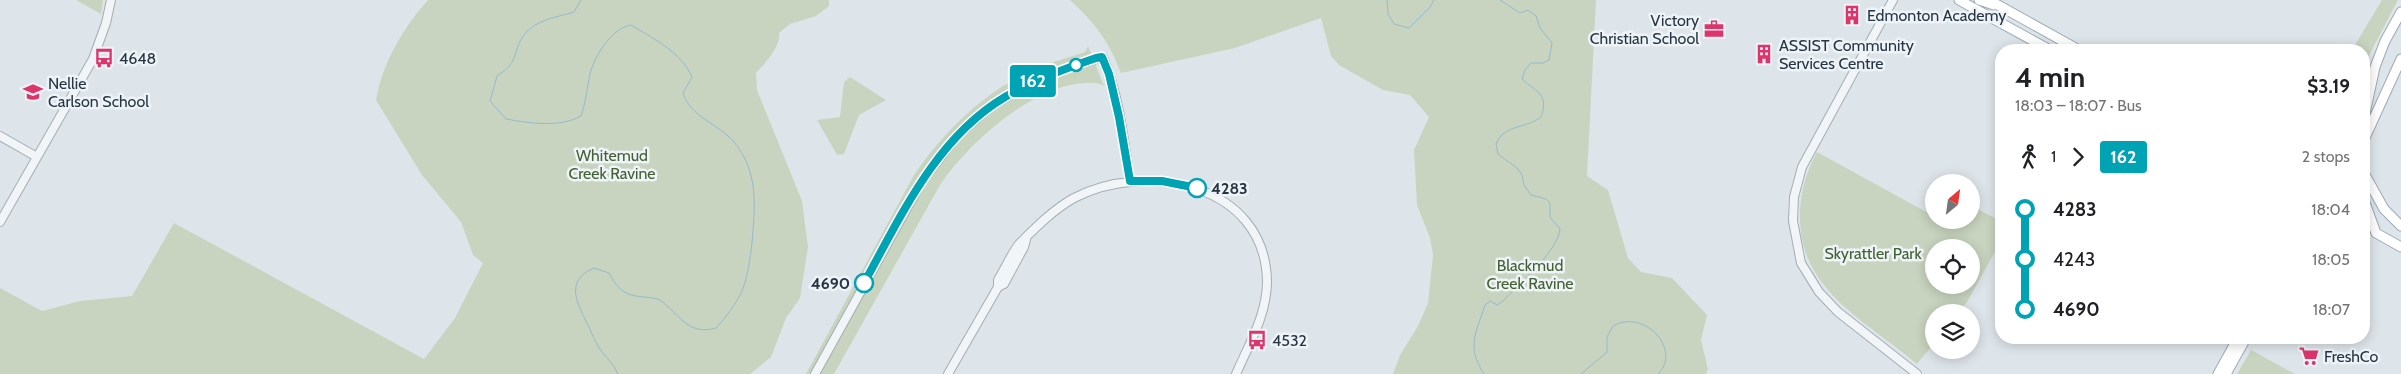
<!DOCTYPE html>
<html lang="en">
<head>
<meta charset="utf-8">
<style>
  :root { --surface:#fff; --page:#f2f2f2; --text:#202124; --muted:#757577 }
  body { margin:0; font-family:Cabin,sans-serif; background:var(--page); color:var(--text); height:100vh; display:flex; flex-direction:column; font-size:19px; white-space:nowrap }
  * { box-sizing:border-box; margin:0 }
  p { font-size:16px; color:var(--muted) }
  .icon { flex:none; width:28px; height:28px; fill:none; stroke:currentColor; stroke-width:2; stroke-linecap:round; stroke-linejoin:round }
  .map { position:relative; flex:1; overflow:hidden }
  .panel { position:absolute; left:1995px; top:44px; width:375px; height:300px; display:flex; flex-direction:column; background:var(--surface); border-radius:20px; box-shadow:0 2px 12px #0003 }
  .panel>* { flex:none }
  .badge { padding:0 10px; border-radius:4px; font-size:18px; line-height:32px }
  .needle { width:32px; rotate:29deg }
  .tools { position:absolute; left:1925px; top:174px; display:grid; gap:10px }
  .tools a { display:grid; place-items:center; width:55px; height:55px; border-radius:50%; background:var(--surface); box-shadow:0 2px 12px #0003; font-size:25px }
  .map>.badge { position:absolute; translate:-50% -50%; box-shadow:0 0 0 2px #fff }
  .legs { display:flex; align-items:center; gap:8px; height:55px; padding:0 20px; font-size:16px }
  .legs p { margin-inline-start:auto }
  .overview { display:flex; align-items:center; justify-content:space-between; height:85px; padding:0 20px }
  h1 { font-size:28px; font-weight:700; line-height:38px }
  ul { padding:0 20px; list-style:none }
  li { display:flex; align-items:center; gap:18px; height:50px; font-size:19px }
  li i { display:grid; place-items:center; width:8px; height:100%; margin:0 6px; background:currentColor }
  li i::after { content:''; width:12px; height:12px; margin:-6px; border:4px solid; border-radius:50%; background:var(--surface) }
  li p { margin-inline-start:auto }
  li:first-child i { background:linear-gradient(#0000 50%,currentColor 0) }
  li:last-child i { background:linear-gradient(currentColor 50%,#0000 0) }
  .map>svg:first-child { display:block }
  .green { fill:#c8d4bf; fill-rule:evenodd }
  .lines { fill:none; stroke-linecap:round; stroke-linejoin:round }
  .stream { stroke:#95bace; stroke-width:1 }
  .minor-casing { stroke:#a3adb4; stroke-width:10 }
  .major-casing { stroke:#9cabb7; stroke-width:11 }
  .minor { stroke:#f2f5f7; stroke-width:8 }
  .major { stroke:#fff; stroke-width:9 }
  .line-1-casing { stroke:#fff; stroke-width:11 }
  .line-1 { stroke:#00a3b4; stroke-width:8 }
  .stop-1-dot { fill:#fff; stroke:#00a3b4; stroke-width:2.5 }
  .labels { text-anchor:middle; dominant-baseline:central; stroke-width:5; stroke-linejoin:round; paint-order:stroke }
  .poi-label { font-size:16px; fill:#263542; stroke:#eef3f7; text-anchor:start }
  .park-label { font-size:16px; fill:#426031; stroke:#eef3f7 }
  .stop-label { font-size:16px; font-weight:bold; fill:#263542; stroke:#eef3f7; text-anchor:start }
</style>
</head>
<body>
<div class="map">
<svg width="2401" height="374" viewBox="0 0 2401 374">
  <rect width="100%" height="100%" fill="#dee5ea"/>
  <path class="green" d="M76,0H103L101,14Z
    M428,0H829V6L816,16L790,24L779,33C781,47 765,63 756,73L757,90L802,201L808,247L800,298L786,318L771,357L750,374H0V288L42,311L80,301L132,296L174,223L424,359L455,318L483,263L473,255L461,222L422,175L376,100C383,62 403,28 428,0Z
    M1070,0H1596L1587,176L1608,190L1628,258L1641,272L1672,278L1707,315L1701,340L1708,369L1706,374H1393L1400,355L1418,326L1428,303L1433,255L1430,238L1417,205L1414,150L1429,117L1410,95L1383,90L1339,65L1331,56L1321,18L1235,48L1121,73C1108,40 1096,24 1070,0Z
    M2382,0H2398L2364,65V50H2352Z
    M1088,46L1104,86C1098,82 1093,83 1086,83C1034,84 968,143 940,185L834,374H806L914,175C946,129 983,93 1034,69C1050,62 1068,58 1085,52Z
    M850,77L886,100L859,115L844,154L837,155L817,120L840,117L844,82Z
    M1817,152L1930,214L1934,213V220H1971V208H1975L2001,221V241L1967,302L1958,312H1934V343L1917,364C1869,323 1803,293 1800,222C1799,197 1805,174 1817,152ZM1934,248H1971V285H1934Z
    M2251,350L2295,374H2237Z"/>
  <g class="lines">
    <path class="stream" d="M581,0L574,12C557,17 535,20 524,35C511,53 521,61 497,76L490,101L506,119C529,123 559,128 581,116C586,102 587,88 590,74C595,55 612,28 631,25C654,39 681,52 692,77L683,93C690,117 719,124 734,142C759,172 755,207 752,243C750,260 748,275 742,291C736,304 726,317 716,328C688,336 680,315 660,300C656,298 650,298 645,297C626,296 618,290 609,273L594,268C563,281 578,305 589,327C593,336 596,344 602,352C608,359 614,365 618,374
      M1387,0L1388,14L1394,24L1409,28L1430,7L1434,0
      M1484,374C1466,347 1476,333 1485,305L1490,301L1497,305L1503,301C1520,282 1557,253 1560,229L1550,217V203L1546,199L1531,195L1524,185L1522,175L1518,169L1498,154L1496,144C1504,124 1526,129 1541,117C1549,93 1537,93 1522,79L1525,70L1531,63H1543L1549,60L1552,43L1540,28L1536,16L1528,10L1520,13L1500,0
      M1581,374L1607,352V337L1613,326C1644,308 1683,350 1658,374"/>
    <defs>
      <path id="minor" d="M1893,0L1802,167L1794,197L1793,221L1801,263L1819,292L1838,312L1917,374
        M0,136L37,157
        M0,222L93,59L106,23L111,0
        M998,287L1004,284L1024,247L1026,240
        M815,374L922,181L958,135L990,107L1030,83L1062,70L1103,57C1119,95 1124,140 1130,181
        M948,374L998,287V280C1005,269 1011,254 1019,244C1035,228 1054,209 1074,198C1146,161 1265,183 1267,281C1267,315 1249,344 1236,374"/>
      <path id="major" d="M1959,0L2050,50
        M1979,0L1994,5
        M1989,0L2079,50
        M2364,118L2375,67L2385,41L2401,12
        M2364,140L2401,59
        M2364,173L2384,209L2401,226
        M2364,200L2376,233L2401,247
        M2218,374L2238,338
        M2226,374L2246,338"/>
    </defs>
    <use href="#minor" class="minor-casing"/>
    <use href="#major" class="major-casing"/>
    <use href="#minor" class="minor"/>
    <use href="#major" class="major"/>
  </g>
  <g class="lines">
    <defs>
      <path id="line-1" d="M864,283C901,216 936,138 1005,97C1034,80 1064,69 1096,58L1102,57L1109,74L1119,117L1130,181H1162L1197,188"/>
    </defs>
    <use href="#line-1" class="line-1-casing"/>
    <use href="#line-1" class="line-1"/>
  </g>
  <defs>
    <symbol id="building-bare" viewBox="-9 -9 18 18"><path d="M-4-6H4V6H1V3H-1V6H-4ZM-2.5-4.3h1.7v1.8h-1.7ZM.8-4.3h1.7v1.8H.8ZM-2.5-1h1.7V.8h-1.7ZM.8-1h1.7V.8H.8Z" fill="#dd356b" stroke="#eef3f7" stroke-width="2.5" paint-order="stroke"/></symbol>
    <symbol id="office-bare" viewBox="-9 -9 18 18"><path d="M-6-3h4V-5.5h4V-3h4V5H-6ZM-1-4.5V-3h2v-1.5ZM-6 0V1H6V0Z" fill="#dd356b" stroke="#eef3f7" stroke-width="2.5" paint-order="stroke"/></symbol>
    <symbol id="bus-bare" viewBox="-9 -9 18 18"><path d="M-5-6H5V4H4V6H2V4H-2V6H-4V4H-5ZM-3.5-4V0h7V-4ZM-3.5 1.2v1.5H-2V1.2ZM2 1.2v1.5H3.5V1.2Z" fill="#dd356b" stroke="#eef3f7" stroke-width="2.5" paint-order="stroke"/></symbol>
    <symbol id="school-bare" viewBox="-9 -9 18 18"><path d="M0-5L7-2L0 1L-7-2ZM-4 1L0 2.5L4 1V4Q0 6-4 4Z" fill="#dd356b" stroke="#eef3f7" stroke-width="2.5" paint-order="stroke"/></symbol>
    <symbol id="supermarket-bare" viewBox="-9 -9 18 18"><path d="M-6-5.5h2.5l.6 2H6L4.5 2H-2.5L-4.4-4H-6ZM-1.5 3.2a1.3 1.3 0 1 0 .1 0ZM3 3.2a1.3 1.3 0 1 0 .1 0Z" fill="#dd356b" stroke="#eef3f7" stroke-width="2.5" paint-order="stroke"/></symbol>
  </defs>
  <g fill-rule="evenodd">
    <use href="#building-bare" x="1838" y="1" width="28" height="28"/>
    <use href="#office-bare" x="1700" y="15" width="28" height="28"/>
    <use href="#building-bare" x="1750" y="40" width="28" height="28"/>
    <use href="#bus-bare" x="90" y="44" width="28" height="28"/>
    <use href="#school-bare" x="19" y="78" width="28" height="28"/>
    <use href="#bus-bare" x="1243" y="326" width="28" height="28"/>
    <use href="#supermarket-bare" x="2295" y="342" width="28" height="28"/>
  </g>
  <g class="stop-1-dot">
    <circle cx="1076" cy="65" r="6"/>
    <circle cx="1197" cy="188" r="9"/>
    <circle cx="864" cy="283" r="9"/>
  </g>
  <g class="labels">
    <g class="poi-label">
      <text x="1867" y="15">Edmonton Academy</text>
      <text x="1699" y="20" text-anchor="end">Victory<tspan x="1699" dy="18">Christian School</tspan></text>
      <text x="1779" y="45">ASSIST Community<tspan x="1779" dy="18">Services Centre</tspan></text>
      <text x="119" y="58">4648</text>
      <text x="48" y="83">Nellie<tspan x="48" dy="18">Carlson School</tspan></text>
      <text x="1272" y="340">4532</text>
      <text x="2324" y="356">FreshCo</text>
    </g>
    <g class="park-label">
      <text x="612" y="155">Whitemud<tspan x="612" dy="18">Creek Ravine</tspan></text>
      <text x="1873" y="253">Skyrattler Park</text>
      <text x="1530" y="265">Blackmud<tspan x="1530" dy="18">Creek Ravine</tspan></text>
    </g>
    <g class="stop-label">
      <text x="1211" y="188">4283</text>
      <text x="850" y="283" text-anchor="end">4690</text>
    </g>
  </g>
</svg>
<div class="tools">
<a><svg class="needle" viewBox="-14 -14 28 28"><path d="M0-13l5 13h-10z" fill="#e53935"/><path d="M0 13l5-13h-10z" fill="#757577"/></svg></a>
<a><svg class="icon" aria-label="locate" viewBox="0 0 24 24"><circle cx="12" cy="12" r="6"/><path d="M12 2v4M12 18v4M2 12h4M18 12h4"/></svg></a>
<a><svg class="icon" aria-label="layers" viewBox="0 0 24 24"><path d="M12 4l9 5-9 5-9-5zM3 14l9 5 9-5"/></svg></a>
</div>
<b class="badge" style="left:1033px;top:81px;background:#00a3b4;color:#fff">162</b>
<section class="panel">
<div class="overview"><div><h1>4 min</h1><p>18:03 – 18:07 · Bus</p></div><b>$3.19</b></div>
<div class="legs"><svg class="icon" aria-label="walk" viewBox="0 0 24 24"><circle cx="13" cy="4" r="2"/><path d="M13 8l-2 6 4 7M11 14l-3 7M7 12l3-4h3l4 4"/></svg>1<svg class="icon" aria-label="forward" viewBox="0 0 24 24"><path d="M9 5l7 7-7 7"/></svg><b class="badge" style="background:#00a3b4;color:#fff">162</b><p>2 stops</p></div>
<ul>
<li><i style="color:#00a3b4"></i><b>4283</b><p>18:04</p></li>
<li><i style="color:#00a3b4"></i><span>4243</span><p>18:05</p></li>
<li><i style="color:#00a3b4"></i><b>4690</b><p>18:07</p></li>
</ul>
</section>
</div>
</body>
</html>
